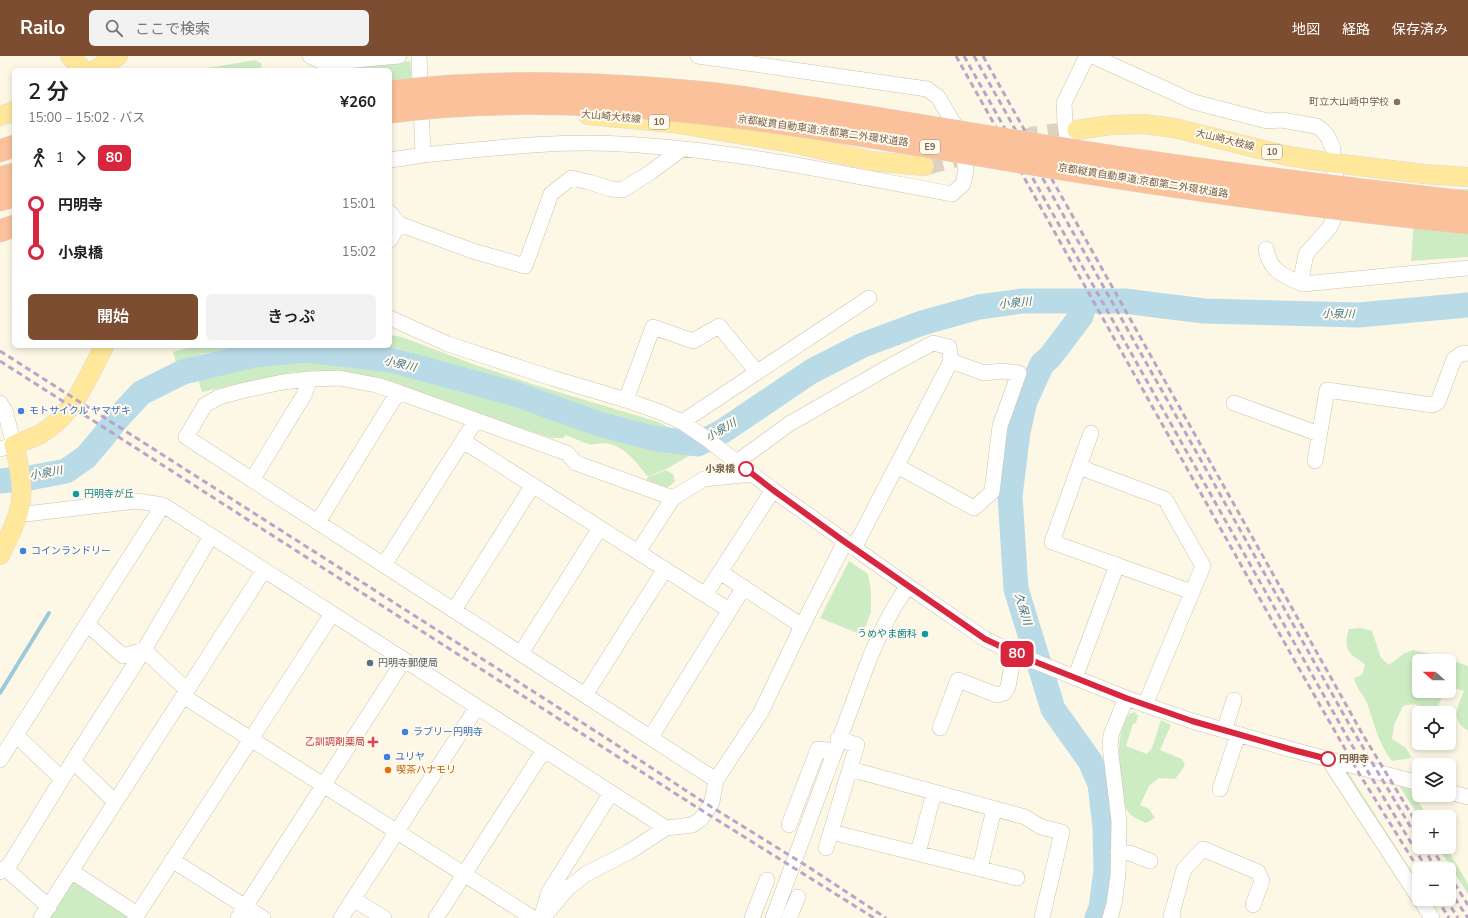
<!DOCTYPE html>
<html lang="ja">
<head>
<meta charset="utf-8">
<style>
  :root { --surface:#fff; --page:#f2f2f2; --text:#222; --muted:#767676; --accent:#7d4d32 }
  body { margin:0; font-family:"Nunito Sans","Noto Sans JP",sans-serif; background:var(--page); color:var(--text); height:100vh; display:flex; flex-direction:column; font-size:15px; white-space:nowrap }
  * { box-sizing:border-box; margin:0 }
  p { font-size:13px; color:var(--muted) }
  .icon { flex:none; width:22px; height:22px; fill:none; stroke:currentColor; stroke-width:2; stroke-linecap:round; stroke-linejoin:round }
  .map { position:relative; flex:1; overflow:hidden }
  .details { position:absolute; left:12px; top:12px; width:380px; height:280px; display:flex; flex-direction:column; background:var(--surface); border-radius:6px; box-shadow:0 2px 6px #0003 }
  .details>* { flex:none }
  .badge { padding:0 8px; border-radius:6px; font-size:14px; line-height:26px }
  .needle { width:26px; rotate:290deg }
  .tools { position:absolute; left:1412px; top:598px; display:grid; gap:8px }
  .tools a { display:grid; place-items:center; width:44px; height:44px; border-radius:6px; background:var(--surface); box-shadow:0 2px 6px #0003; font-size:20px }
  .map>.badge { position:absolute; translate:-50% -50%; box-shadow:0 0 0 2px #fff }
  .legs { display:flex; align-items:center; gap:6px; height:44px; padding:0 16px; font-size:13px }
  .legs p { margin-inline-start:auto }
  .headline { display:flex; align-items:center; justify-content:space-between; height:68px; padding:0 16px }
  h1 { font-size:22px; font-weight:600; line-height:30px }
  .action { display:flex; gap:8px; margin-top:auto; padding:8px 16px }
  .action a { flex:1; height:46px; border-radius:6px; background:var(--accent); color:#fff; font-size:16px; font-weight:600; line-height:46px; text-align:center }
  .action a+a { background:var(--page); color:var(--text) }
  ul { padding:0 16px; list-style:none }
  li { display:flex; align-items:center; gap:14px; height:48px; font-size:15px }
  li i { display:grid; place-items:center; width:6px; height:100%; margin:0 5px; background:currentColor }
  li i::after { content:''; width:10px; height:10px; margin:-5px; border:3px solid; border-radius:50%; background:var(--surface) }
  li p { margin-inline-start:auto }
  li:first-child i { background:linear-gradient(#0000 50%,currentColor 0) }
  li:last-child i { background:linear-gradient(currentColor 50%,#0000 0) }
  header { display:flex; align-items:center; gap:24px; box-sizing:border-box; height:56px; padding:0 20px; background:var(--accent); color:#fff }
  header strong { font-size:19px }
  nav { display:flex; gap:22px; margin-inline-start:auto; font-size:14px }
  .search { width:280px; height:36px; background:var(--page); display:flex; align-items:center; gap:10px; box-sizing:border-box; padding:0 14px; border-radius:6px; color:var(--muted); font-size:15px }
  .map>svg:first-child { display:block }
  .green { fill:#ceecc3 }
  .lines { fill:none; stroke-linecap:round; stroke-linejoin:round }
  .stream { stroke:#9ec9db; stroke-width:4 }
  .river { stroke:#b9dbe8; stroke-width:25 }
  .major-tunnel { stroke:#dcd2bf; stroke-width:19; stroke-dasharray:19 10; stroke-linecap:butt }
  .minor-casing { stroke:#d0c0ab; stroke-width:16 }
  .major-casing { stroke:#dfd9d3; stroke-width:20 }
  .highway-casing { stroke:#dfd9d3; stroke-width:23 }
  .minor { stroke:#fff; stroke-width:15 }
  .major { stroke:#ffe89b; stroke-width:19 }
  .highway { stroke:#fac19a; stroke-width:22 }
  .rail { stroke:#bca3c8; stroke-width:3; stroke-dasharray:6 4; stroke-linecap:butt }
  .highway-bridge-casing { stroke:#dfd9d3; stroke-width:23; stroke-linecap:butt }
  .highway-bridge { stroke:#fac19a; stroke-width:22 }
  .line-1-casing { stroke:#fff; stroke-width:9 }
  .line-1 { stroke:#d7263d; stroke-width:6 }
  .education-dot { fill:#8d6e63; stroke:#fffaed; stroke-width:1.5 }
  .shop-dot { fill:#3f7fe0; stroke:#fffaed; stroke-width:1.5 }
  .stop-1-dot { fill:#fff; stroke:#d7263d; stroke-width:2 }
  .culture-dot { fill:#0f9aa8; stroke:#fffaed; stroke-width:1.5 }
  .service-dot { fill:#5c6f8a; stroke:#fffaed; stroke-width:1.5 }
  .health-dot { fill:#e0444e; stroke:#fffaed; stroke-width:1.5 }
  .food-dot { fill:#e8710a; stroke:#fffaed; stroke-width:1.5 }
  .labels { text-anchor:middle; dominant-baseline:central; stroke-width:4; stroke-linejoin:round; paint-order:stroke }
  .shield { fill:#fffaed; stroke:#a08e7a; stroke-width:1 }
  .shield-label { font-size:9px; font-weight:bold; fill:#786049 }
  .education-label { font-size:10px; fill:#785e54; stroke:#fffaed; text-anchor:end }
  .street-label { font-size:10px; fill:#786049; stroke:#fffaed }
  .shop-label { font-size:10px; fill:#366cbe; stroke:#fffaed; text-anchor:start }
  .stop-label { font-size:10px; font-weight:bold; fill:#786049; stroke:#fffaed; text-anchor:end }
  .culture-label { font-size:10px; fill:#0d838f; stroke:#fffaed; text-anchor:start }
  .service-label { font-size:10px; fill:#4e5e75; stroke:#fffaed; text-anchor:start }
  .health-label { font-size:10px; fill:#be3a42; stroke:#fffaed; text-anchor:end }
  .food-label { font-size:10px; fill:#c56008; stroke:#fffaed; text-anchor:start }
  .water-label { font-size:11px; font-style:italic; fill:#41758d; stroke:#fffaed }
</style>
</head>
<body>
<header>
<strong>Railo</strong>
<div class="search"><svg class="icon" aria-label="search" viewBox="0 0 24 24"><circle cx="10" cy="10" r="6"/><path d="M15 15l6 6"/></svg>ここで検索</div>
<nav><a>地図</a><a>経路</a><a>保存済み</a></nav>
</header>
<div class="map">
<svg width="1468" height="862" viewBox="0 0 1468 862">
  <rect width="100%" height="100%" fill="#fdf8e6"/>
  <path class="green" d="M255,4L261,7L262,14H196Z
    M410,5L414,43L390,46V14H337V12Z
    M1468,133V201L1411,205L1416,134Z
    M390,279L402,281L470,307L535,329L645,362L658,366L670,372L665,380L605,363L564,348L477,322L397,292L381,290H390Z
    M195,290H245L202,298L176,306L173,296Z
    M313,300L390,309L435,320L464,332L502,343L608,378L647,393L673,397L691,394L694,397L668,412L648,421C636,406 625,390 605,387C600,387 594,389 589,388C581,386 574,382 566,379L563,382H551L379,325L337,318L294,316L202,336L197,320L204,315L255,303Z
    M666,414L673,418L675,425C665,436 660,432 647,427V422Z
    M849,505L868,518L871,535V556L862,579L820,562Z
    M1362,572L1372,575L1381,602L1389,609L1403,598L1413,594L1442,601L1468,610V675C1450,663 1457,652 1464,635L1449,630V605H1419V635H1445L1435,656L1429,657C1421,648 1415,647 1403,650L1394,669L1392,683L1406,692L1412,702L1392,705C1377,685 1375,669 1367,647C1363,638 1356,632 1354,622L1362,619L1365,609C1361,605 1357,603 1353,600C1344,592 1346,583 1349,573Z
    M1135,656L1138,660L1136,667L1133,668L1126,690L1147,698L1152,692L1161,664L1171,669L1160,694L1182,703L1185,709L1182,714L1175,723L1159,722L1149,730L1140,749L1149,753L1155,762L1146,767C1139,764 1129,760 1126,752C1124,748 1124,742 1123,737C1119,711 1114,680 1129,658Z
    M1338,709L1344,710L1419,827V833Z
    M1398,728L1409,731L1428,761H1419Z
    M1438,791H1446L1468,828V838Z
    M78,826L129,862H49L72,827Z"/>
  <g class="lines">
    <path class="stream" d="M0,637L49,557"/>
    <path class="river" d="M1085,246L1081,260L1050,301L1042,308L1025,345L1018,376L1010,440L1016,533L1053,653L1090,705L1100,728L1105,771L1106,814L1101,852L1097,862
      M0,425L29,422L66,415L86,401L103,381L116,364L141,337L183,316L255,299L306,294L391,304L515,338L599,368L652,382L698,388L723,375L812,315L863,289L922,267L979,251L1022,245H1124L1204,255L1359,259L1468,249"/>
    <path class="major-tunnel" d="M1020,85L1033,80L1077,74
      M924,110L971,98"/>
    <defs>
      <path id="minor" d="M310,0L325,7L399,0
        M419,0L423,99C488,93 554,84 620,88C731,93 842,118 952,138L963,128L966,114L959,76L938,41L927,33L698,0
        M1095,0L1099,3L1194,46L1267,65L1282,64L1316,70L1322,74L1328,81L1333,93V107L1338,131L1336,157L1330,171L1306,198L1302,218L1303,228L1468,212
        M1070,101L1065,68L1064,47L1087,0
        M390,104L423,99
        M390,157L399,168L473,195L525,210L551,138L571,122L589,126L611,133L622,134L648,118L682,93
        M390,184L399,168
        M1266,193C1270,215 1283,220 1303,228
        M390,262L448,288L552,322L626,344L660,356L682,366L707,383L773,434L908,530L985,583L1014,597L1126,642L1192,665L1293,694L1419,727
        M626,344L653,271L693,285L719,270L757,316
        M0,347L5,355L14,389L0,393
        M1234,347L1319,378
        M682,366L869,242
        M1091,377L1052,486L1192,536
        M463,385L729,554
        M1315,405L1327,334L1432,349L1438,346L1454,303L1461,298L1468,297
        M737,406L789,368L892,309L933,287L949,291L951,305L854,492
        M897,410L974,452L992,436L1000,370L1019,317L1001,315L984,317L951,305
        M1079,411L1165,443L1203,510L1145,649
        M252,424L304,339L310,323
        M17,459L136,445L163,449L666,772
        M318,466L398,336
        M638,496L673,442
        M384,509L476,364
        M720,516L802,570
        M705,539L773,434
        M454,554L533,429
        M87,568L123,600L144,594L187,634
        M521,597L600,472
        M1075,622L1117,509
        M585,639L665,513
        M183,640L533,862
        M940,672L958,624L997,639L1004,637L1008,631L1014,597
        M1224,675L1234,644
        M16,679L62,723
        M651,681L744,531
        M1328,703L1419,842
        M0,704L163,449
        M73,705L115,746
        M850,713L1025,761L1041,771L1062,776L1042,862
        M716,724L186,381L205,349L219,341L245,334L283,326L310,323L339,322L376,329L398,336L567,397L576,407L673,442L704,423L752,418
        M1220,733L1238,678
        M1449,736L1468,741
        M789,769L818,693L834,695
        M831,776L1017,822
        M826,792L857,689L838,683
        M1118,796L1130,797L1150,805
        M918,797L934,736
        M172,804L263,862
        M5,812L49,851
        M980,812L994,753
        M71,815L137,858
        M0,816L10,808L73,705L144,594L211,480
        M353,843L384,862
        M1420,843L1432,862
        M542,859L549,836L611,737
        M41,862L264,514
        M135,862L332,558
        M238,862L404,604
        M341,862L477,651
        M436,862L544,694
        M543,862L568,832L586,818L629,796L666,772L692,769L701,763L712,746L716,724L761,656L802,570L845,486
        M752,862L767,824
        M773,862L867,609C878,581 890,554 908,530
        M789,862L798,841
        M1110,862L1114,848L1118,819L1119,765L1110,690L1111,679L1126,642
        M1173,862L1171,861L1184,813L1203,793L1258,816L1262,825L1253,849"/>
      <path id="major" d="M70,0L83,14
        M95,14L118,0
        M588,59L673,67L797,88L871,105L924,110
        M0,60L14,55
        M1077,74L1111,69L1144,68L1174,72L1288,100L1333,107L1425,118L1468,121
        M0,499C8,482 19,463 21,444C23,430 18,402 14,389C23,385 34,382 42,377C74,358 88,321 104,290"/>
      <path id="highway" d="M0,95L14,90
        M0,122L14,118
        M0,144L14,140
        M0,175L14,170"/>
    </defs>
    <use href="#minor" class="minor-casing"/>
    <use href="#major" class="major-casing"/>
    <use href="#highway" class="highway-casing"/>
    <use href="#minor" class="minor"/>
    <use href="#major" class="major"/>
    <use href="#highway" class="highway"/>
    <path class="rail" d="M956,0L1297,609L1360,719L1419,814
      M964,0L1350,686L1427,813
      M974,0L1349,668L1419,785
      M983,0L1363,679L1419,771
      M0,295L603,680L702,745L810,812L886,862
      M0,305L698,752L874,862
      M1423,791L1436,813
      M1431,791L1445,813
      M1449,819L1468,849
      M1449,834L1468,862
      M1437,843L1449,862
      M1446,843L1458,862"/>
    <defs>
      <path id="highway-bridge" d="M390,36C496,22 611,27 717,38C742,41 767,45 793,49C863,59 933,72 1003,83C1157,109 1312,129 1468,146
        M390,56C600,29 812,71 1019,106C1168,131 1318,152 1468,167"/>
    </defs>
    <use href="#highway-bridge" class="highway-bridge-casing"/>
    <use href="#highway-bridge" class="highway-bridge"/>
  </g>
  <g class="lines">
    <defs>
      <path id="line-1" d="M746,413L773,434L845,486L985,583L1023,601L1126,642L1192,665L1293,694L1328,703"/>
    </defs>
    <use href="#line-1" class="line-1-casing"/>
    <use href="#line-1" class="line-1"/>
  </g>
  <circle class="education-dot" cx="1397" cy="46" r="4"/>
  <g class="shop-dot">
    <circle cx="21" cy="355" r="4"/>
    <circle cx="23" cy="495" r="4"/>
    <circle cx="405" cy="676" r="4"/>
    <circle cx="387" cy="701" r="4"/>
  </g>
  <g class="stop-1-dot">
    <circle cx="746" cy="413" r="7"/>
    <circle cx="1328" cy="703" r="7"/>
  </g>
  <g class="culture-dot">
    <circle cx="76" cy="438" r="4"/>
    <circle cx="925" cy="578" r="4"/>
  </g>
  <circle class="service-dot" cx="370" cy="607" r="4"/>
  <path class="health-dot" d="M371 680h4v4h4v4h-4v4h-4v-4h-4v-4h4z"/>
  <circle class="food-dot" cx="388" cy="714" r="4"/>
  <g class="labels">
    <g class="shield">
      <rect x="649" y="59" width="20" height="14" rx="3"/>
      <rect x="920" y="84" width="20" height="14" rx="3"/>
      <rect x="1262" y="89" width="20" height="14" rx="3"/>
    </g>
    <g class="shield-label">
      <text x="659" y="66">10</text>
      <text x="930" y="91">E9</text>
      <text x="1272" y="96">10</text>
    </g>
    <g class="education-label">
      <text x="1389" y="46">町立大山崎中学校</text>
    </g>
    <g class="street-label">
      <text transform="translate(611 61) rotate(5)">大山崎大枝線</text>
      <text transform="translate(823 75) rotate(8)">京都縦貫自動車道;京都第二外環状道路</text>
      <text transform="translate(1225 84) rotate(14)">大山崎大枝線</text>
      <text transform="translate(1143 125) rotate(9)">京都縦貫自動車道;京都第二外環状道路</text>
    </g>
    <g class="shop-label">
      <text x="29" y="355">モトサイクル ヤマザキ</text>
      <text x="31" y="495">コインランドリー</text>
      <text x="413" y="676">ラブリー円明寺</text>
      <text x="395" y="701">ユリヤ</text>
    </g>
    <g class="stop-label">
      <text x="735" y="413">小泉橋</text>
      <text x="1339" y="703" text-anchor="start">円明寺</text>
    </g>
    <g class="culture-label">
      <text x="84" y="438">円明寺が丘</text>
      <text x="917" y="578" text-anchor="end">うめやま歯科</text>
    </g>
    <g class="service-label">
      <text x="378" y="607">円明寺郵便局</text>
    </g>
    <g class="health-label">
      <text x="365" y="686">乙訓調剤薬局</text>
    </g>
    <g class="food-label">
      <text x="396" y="714">喫茶ハナモリ</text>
    </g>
    <g class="water-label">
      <text transform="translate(1015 247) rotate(-5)">小泉川</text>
      <text transform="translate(1338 258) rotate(1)">小泉川</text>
      <text transform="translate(400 308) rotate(13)">小泉川</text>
      <text transform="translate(721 374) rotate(-30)">小泉川</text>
      <text transform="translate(46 417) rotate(-10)">小泉川</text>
      <text transform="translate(1023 553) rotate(73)">久保川</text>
    </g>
  </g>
</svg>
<div class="tools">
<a><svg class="needle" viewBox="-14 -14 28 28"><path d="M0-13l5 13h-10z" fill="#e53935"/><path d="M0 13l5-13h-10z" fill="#767676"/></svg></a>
<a><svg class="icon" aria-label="locate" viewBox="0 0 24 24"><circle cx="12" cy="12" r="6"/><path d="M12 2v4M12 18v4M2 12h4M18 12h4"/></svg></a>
<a><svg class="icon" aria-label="layers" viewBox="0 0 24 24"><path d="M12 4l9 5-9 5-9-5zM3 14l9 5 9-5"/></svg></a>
<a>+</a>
<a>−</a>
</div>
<b class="badge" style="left:1017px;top:598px;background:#d7263d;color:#fff">80</b>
<section class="details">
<div class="headline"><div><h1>2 分</h1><p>15:00 – 15:02 · バス</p></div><b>¥260</b></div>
<div class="legs"><svg class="icon" aria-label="walk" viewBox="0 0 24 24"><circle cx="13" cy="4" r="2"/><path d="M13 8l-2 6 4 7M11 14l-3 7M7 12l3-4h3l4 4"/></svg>1<svg class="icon" aria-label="forward" viewBox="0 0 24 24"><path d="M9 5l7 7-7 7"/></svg><b class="badge" style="background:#d7263d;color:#fff">80</b></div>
<ul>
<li><i style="color:#d7263d"></i><b>円明寺</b><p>15:01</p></li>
<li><i style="color:#d7263d"></i><b>小泉橋</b><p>15:02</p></li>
</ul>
<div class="action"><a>開始</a><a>きっぷ</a></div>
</section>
</div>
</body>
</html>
